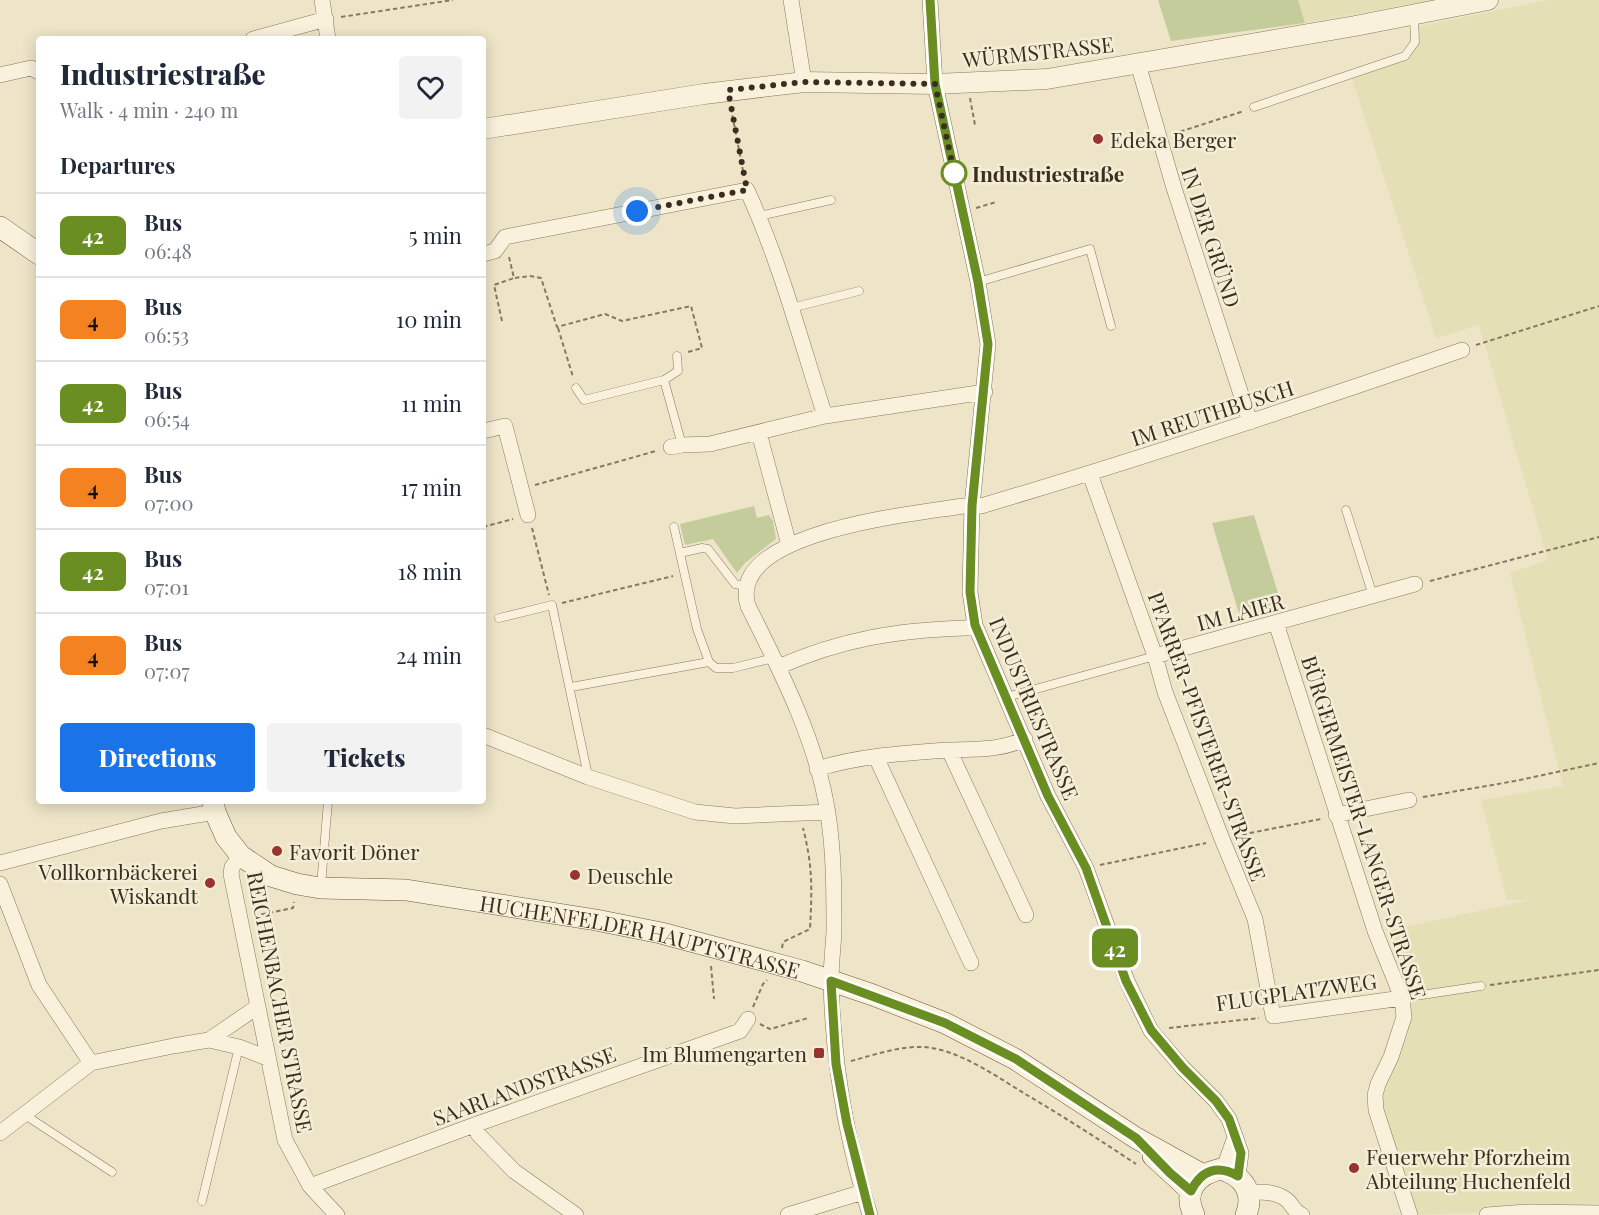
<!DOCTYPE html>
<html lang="en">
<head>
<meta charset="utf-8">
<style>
  :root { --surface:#fff; --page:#f2f2f3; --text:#1f2937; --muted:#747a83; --line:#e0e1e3; --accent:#1a73e8 }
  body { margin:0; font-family:"Playfair Display",serif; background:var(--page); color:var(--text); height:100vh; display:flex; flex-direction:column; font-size:22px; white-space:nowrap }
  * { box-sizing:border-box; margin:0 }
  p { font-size:20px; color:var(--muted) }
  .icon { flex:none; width:33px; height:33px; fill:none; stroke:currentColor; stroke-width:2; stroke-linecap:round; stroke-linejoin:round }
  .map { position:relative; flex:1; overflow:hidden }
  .details { position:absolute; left:36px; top:36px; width:450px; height:768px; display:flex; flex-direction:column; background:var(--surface); border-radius:6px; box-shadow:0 3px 15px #0003 }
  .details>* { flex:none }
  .badge { padding:0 12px; border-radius:9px; font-size:21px; line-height:39px }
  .you { position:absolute; width:30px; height:30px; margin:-15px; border:4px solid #fff; border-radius:50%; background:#1a73e8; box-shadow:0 0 0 9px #1a73e833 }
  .map>.badge { position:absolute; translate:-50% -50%; box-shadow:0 0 0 3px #fff }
  h2 { padding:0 24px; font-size:22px; line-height:54px }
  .round { display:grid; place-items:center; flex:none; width:63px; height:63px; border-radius:6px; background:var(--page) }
  .head { display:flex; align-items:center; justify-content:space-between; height:102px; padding:0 24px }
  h1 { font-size:28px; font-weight:800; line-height:45px }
  .cta { display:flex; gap:12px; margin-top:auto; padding:12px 24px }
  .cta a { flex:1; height:69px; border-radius:6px; background:var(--accent); color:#fff; font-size:24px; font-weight:800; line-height:69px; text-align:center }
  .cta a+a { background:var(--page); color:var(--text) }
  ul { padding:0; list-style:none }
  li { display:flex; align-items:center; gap:18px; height:84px; padding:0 24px; border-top:2px solid var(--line) }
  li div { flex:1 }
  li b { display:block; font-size:22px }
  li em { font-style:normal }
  li .badge { min-width:66px; font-weight:700; text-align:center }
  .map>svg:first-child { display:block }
  .farmland { fill:#e4dfb5 }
  .green { fill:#c4cc9c }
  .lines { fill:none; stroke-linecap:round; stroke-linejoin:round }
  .service-casing { stroke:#8a775d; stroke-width:9 }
  .minor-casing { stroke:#8a775d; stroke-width:16 }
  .tertiary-casing { stroke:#8a775d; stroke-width:21 }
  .secondary-casing { stroke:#6c5840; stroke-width:22 }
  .path { stroke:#8a775d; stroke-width:2; stroke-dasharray:4.5 3; stroke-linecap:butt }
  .service { stroke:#f9f1db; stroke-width:8 }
  .minor { stroke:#f9f1db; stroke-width:15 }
  .tertiary { stroke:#f9f1db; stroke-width:20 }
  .secondary { stroke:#f9f1db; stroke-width:21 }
  .line-casing { stroke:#fff; stroke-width:14 }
  .line { stroke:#6b8e23; stroke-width:9 }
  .walk { stroke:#3b2e20; stroke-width:6; stroke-dasharray:0 10.8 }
  .poi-dot { fill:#98332e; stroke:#f5eed7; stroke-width:2 }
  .stop-dot { fill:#fff; stroke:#6b8e23; stroke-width:3 }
  .labels { text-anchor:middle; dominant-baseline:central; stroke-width:5; stroke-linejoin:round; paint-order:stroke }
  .street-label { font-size:21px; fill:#3b2e20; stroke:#f5eed7 }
  .poi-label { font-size:21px; fill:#3b2e20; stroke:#f5eed7; text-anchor:start }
  .stop-label { font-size:21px; font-weight:bold; fill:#3b2e20; stroke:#f5eed7; text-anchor:start }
</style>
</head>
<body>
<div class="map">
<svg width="1599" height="1215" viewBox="0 0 1599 1215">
  <rect width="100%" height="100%" fill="#eee5c8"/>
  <path class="farmland" d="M1298,0H1433L1305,23Z
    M1548,0H1599V1211H1514L1415,1215L1380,1097L1411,1021L1409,1001L1387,931L1530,900H1507L1481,800L1563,786L1510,573L1548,560L1479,325L1436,338L1351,75L1405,56L1415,42L1416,27Z"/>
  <path class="green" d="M1158,0H1298L1305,23L1171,41Z
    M754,506L757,518L769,515L773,521L776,539L745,563L737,573L713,539L685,545L680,524Z
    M1254,515L1282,606L1240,617L1212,523Z"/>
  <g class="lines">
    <defs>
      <path id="service" d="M1254,107L1405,56L1415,42L1414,16
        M759,216L831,200
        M978,282L1090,249L1111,326
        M791,308L859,291
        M664,380L682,445
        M576,388L584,400L664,380L678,371L677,356
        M1346,510L1373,596
        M674,527L697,629L709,662L716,668H733L774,658
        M680,553L702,548L708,549L735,584L746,586
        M499,618L552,605L588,776
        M571,687L709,662
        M1007,697L1155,656
        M321,886L328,801
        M1402,998L1481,986
        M25,1115L112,1172
        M202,1201L239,1047"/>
      <path id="minor" d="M322,0L328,39
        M791,0L804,82
        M930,0L935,84L978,282L988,344L972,506L970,592L975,625L1048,796L1086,868L1127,981L1151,1031L1183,1068L1216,1101L1229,1119L1241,1153L1238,1176
        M253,39L326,19
        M1138,64L1174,188L1250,422
        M0,75L31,68L39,72
        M483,254L495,251L505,237L747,190C780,262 801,341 825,416
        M483,431L505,426L528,515
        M759,433L789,545
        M671,447L682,445L710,444L825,416L985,392
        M1090,474L1155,656L1165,692L1222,839L1255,919L1273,1016L1402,998
        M1276,623L1375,931L1402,998L1404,1017L1391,1057L1378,1084L1375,1095L1376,1110L1410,1215
        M1155,656L1415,584
        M778,667C842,639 897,630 966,628L975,625
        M483,735L588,777L695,812L735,816L828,812
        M949,750L1026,915
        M876,757L971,963
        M817,769C858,756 904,753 947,750C974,749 999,751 1025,739
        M1336,815L1409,800
        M241,856L232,867L231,874L285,1140L310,1186L337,1215
        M0,863L161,821L215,812
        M0,884L39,985L91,1063L173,1046L209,1040L257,1007
        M209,1040L239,1047L267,1058
        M477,1124L478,1134L514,1171L576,1215
        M0,1133L91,1063
        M1221,1169L1225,1165L1235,1137
        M310,1186L477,1124L740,1031L748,1019
        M1249,1192C1261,1192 1278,1191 1288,1201C1293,1206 1294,1212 1302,1215
        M788,1215L863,1192
        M870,1215C846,1140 833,1061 831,982C831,965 833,949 834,932C834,893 834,852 828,814C817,741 781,672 748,606C725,531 916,514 963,506H981C1143,458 1303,405 1462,350
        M1487,1215L1527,1212L1599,1213"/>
      <path id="tertiary" d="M483,129L704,94L804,82L935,84L1047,79L1355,26L1488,0"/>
      <g id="secondary">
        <path d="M0,227L39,254"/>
        <path id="s1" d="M213,801L215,812L226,837L241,856L271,876L297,884L320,888L406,890L596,920L661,933L717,948L802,971L873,995L945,1023L1015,1059L1136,1138L1203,1175"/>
        <path d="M1153,1156L1191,1191"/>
        <path d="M1194,1215C1182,1190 1198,1174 1221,1169C1243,1176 1255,1192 1246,1215"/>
      </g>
    </defs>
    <use href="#service" class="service-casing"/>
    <use href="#minor" class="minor-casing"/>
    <use href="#tertiary" class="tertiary-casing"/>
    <use href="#secondary" class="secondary-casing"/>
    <path class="path" d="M341,17L453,0
      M970,98L975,125
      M731,108L744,176
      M1173,134L1244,111
      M976,208L996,202
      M509,257L514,278L530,276L541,278L557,327L605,314L622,321L691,306L702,348L688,352
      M502,321L494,285L514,278
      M558,328L573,377
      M1476,345L1599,306
      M535,485L656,451
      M483,527L513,519
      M532,528L549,595
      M1430,581L1599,537
      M562,603L673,576
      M1423,797L1515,781L1599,763
      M1235,836L1321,819
      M1100,865L1206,843
      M254,916L293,908L294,902
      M782,948L783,942L810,929C812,890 813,867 803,828
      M711,966L714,999
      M1490,985L1599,970
      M753,1007L763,984L767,980
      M760,1024L770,1029L808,1018
      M1169,1028L1259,1018
      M851,1061C874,1055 899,1046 923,1047C959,1049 997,1077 1027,1095C1064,1117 1100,1140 1136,1164"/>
    <use href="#service" class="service"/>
    <use href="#minor" class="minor"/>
    <use href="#tertiary" class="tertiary"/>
    <use href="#secondary" class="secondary"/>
  </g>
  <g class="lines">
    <defs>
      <path id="line" d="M870,1215L847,1124L836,1064L831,981L945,1023L1016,1059L1136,1138L1170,1173L1191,1191C1202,1169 1218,1165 1238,1176L1241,1153L1229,1119L1216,1101L1183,1068L1151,1030L1126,981L1086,868L1048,796L975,625L970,592L972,506L988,344L978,282L935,84L930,0"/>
    </defs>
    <use href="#line" class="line-casing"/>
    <use href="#line" class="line"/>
    <path class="walk" d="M637,211L747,190L728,90L804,82L935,84L956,181L954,173"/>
  </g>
  <g class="poi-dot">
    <circle cx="1098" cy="139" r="6"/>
    <circle cx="277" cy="851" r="6"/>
    <circle cx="575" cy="875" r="6"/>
    <circle cx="210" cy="883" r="6"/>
    <rect x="813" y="1047" width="12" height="12" rx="3"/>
    <circle cx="1354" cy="1168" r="6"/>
  </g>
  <circle class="stop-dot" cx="954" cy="173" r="12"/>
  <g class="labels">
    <g class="street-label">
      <text transform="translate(1038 51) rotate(-6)">WÜRMSTRASSE</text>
      <text transform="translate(1212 237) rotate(72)">IN DER GRÜND</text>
      <text transform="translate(1212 412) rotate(-18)">IM REUTHBUSCH</text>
      <text transform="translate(1240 611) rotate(-15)">IM LAIER</text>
      <text transform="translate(1035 708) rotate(67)">INDUSTRIESTRASSE</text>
      <text transform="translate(1208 736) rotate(70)">PFARRER-PFISTERER-STRASSE</text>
      <text transform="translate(1365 827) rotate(72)">BÜRGERMEISTER-LANGER-STRASSE</text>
      <text stroke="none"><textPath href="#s1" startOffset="474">HUCHENFELDER HAUPTSTRASSE</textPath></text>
      <text transform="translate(1296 991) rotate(-8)">FLUGPLATZWEG</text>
      <text transform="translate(281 1002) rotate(79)">REICHENBACHER STRASSE</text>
      <text transform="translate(524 1085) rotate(-20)">SAARLANDSTRASSE</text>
    </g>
    <g class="poi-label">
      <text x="1110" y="139">Edeka Berger</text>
      <text x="289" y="851">Favorit Döner</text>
      <text x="198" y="871" text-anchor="end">Vollkornbäckerei<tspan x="198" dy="24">Wiskandt</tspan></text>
      <text x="587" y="875">Deuschle</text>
      <text x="807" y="1053" text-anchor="end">Im Blumengarten</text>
      <text x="1366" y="1156">Feuerwehr Pforzheim<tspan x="1366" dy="24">Abteilung Huchenfeld</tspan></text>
    </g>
    <g class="stop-label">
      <text x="972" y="173">Industriestraße</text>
    </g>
  </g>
</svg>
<div class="you" style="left:637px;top:211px"></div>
<b class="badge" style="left:1115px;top:948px;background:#6b8e23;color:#fff">42</b>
<section class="details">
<div class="head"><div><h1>Industriestraße</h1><p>Walk · 4 min · 240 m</p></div><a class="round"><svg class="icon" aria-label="heart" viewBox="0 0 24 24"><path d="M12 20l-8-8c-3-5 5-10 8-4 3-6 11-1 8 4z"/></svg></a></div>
<h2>Departures</h2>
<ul>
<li><span class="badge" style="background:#6b8e23;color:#fff">42</span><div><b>Bus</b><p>06:48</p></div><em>5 min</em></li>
<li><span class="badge" style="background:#f58220;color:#111">4</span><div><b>Bus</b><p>06:53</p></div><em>10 min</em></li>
<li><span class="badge" style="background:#6b8e23;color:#fff">42</span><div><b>Bus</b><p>06:54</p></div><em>11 min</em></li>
<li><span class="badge" style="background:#f58220;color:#111">4</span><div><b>Bus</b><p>07:00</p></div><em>17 min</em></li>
<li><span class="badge" style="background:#6b8e23;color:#fff">42</span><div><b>Bus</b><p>07:01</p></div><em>18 min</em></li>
<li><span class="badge" style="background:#f58220;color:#111">4</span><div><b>Bus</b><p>07:07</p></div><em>24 min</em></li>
</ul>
<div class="cta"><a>Directions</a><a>Tickets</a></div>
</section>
</div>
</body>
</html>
